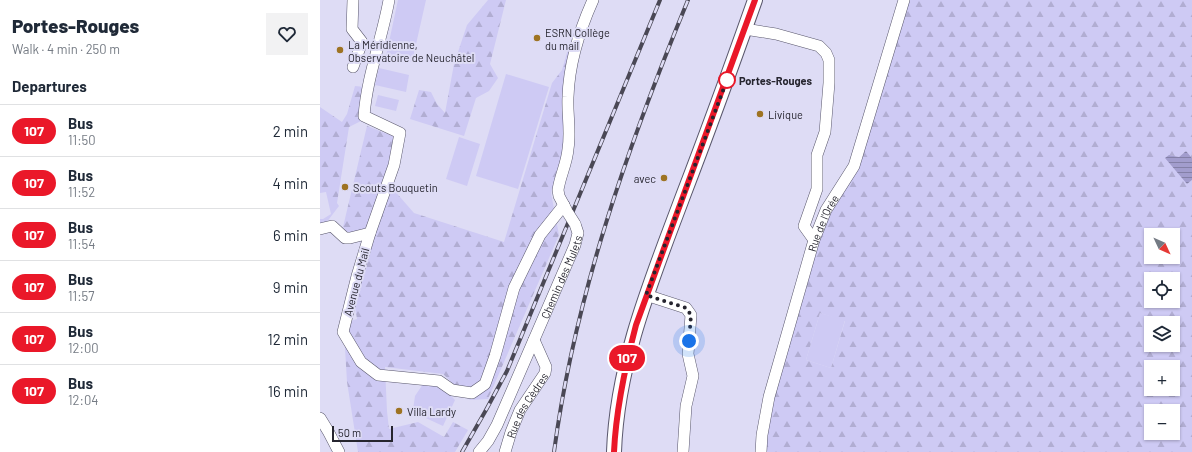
<!DOCTYPE html>
<html lang="en">
<head>
<meta charset="utf-8">
<style>
  :root { --surface:#fff; --page:#f2f2f3; --text:#1f2937; --muted:#747a83; --line:#e0e1e3 }
  body { margin:0; font-family:Barlow,sans-serif; background:var(--page); color:var(--text); height:100vh; display:flex; flex-direction:column; font-size:15px; white-space:nowrap }
  * { box-sizing:border-box; margin:0 }
  p { font-size:13px; color:var(--muted) }
  .icon { flex:none; width:22px; height:22px; fill:none; stroke:currentColor; stroke-width:2; stroke-linecap:round; stroke-linejoin:round }
  .map { position:relative; flex:1; overflow:hidden }
  .panel { display:flex; flex-direction:column; background:var(--surface); width:320px }
  .panel>* { flex:none }
  .badge { padding:0 8px; border-radius:13px; font-size:14px; line-height:26px }
  .needle { width:26px; rotate:134deg }
  .tools { position:absolute; left:824px; top:228px; display:grid; gap:8px }
  .tools a { display:grid; place-items:center; width:36px; height:36px; border-radius:0px; background:var(--surface); box-shadow:0 1px 3px #0004; font-size:20px }
  .scale { position:absolute; left:12px; bottom:10px; width:61px; box-sizing:border-box; padding-left:4px; border:2px solid #26252f; border-top:0; font-size:11px; line-height:14px; white-space:nowrap; color:#26252f; -webkit-text-stroke:3px #dedcf5; paint-order:stroke }
  .you { position:absolute; width:20px; height:20px; margin:-10px; border:3px solid #fff; border-radius:50%; background:#1a73e8; box-shadow:0 0 0 6px #1a73e833 }
  .map>.badge { position:absolute; translate:-50% -50%; box-shadow:0 0 0 2px #fff }
  h2 { padding:0 12px; font-size:15px; line-height:36px }
  .round { display:grid; place-items:center; flex:none; width:42px; height:42px; border-radius:0px; background:var(--page) }
  .headline { display:flex; align-items:center; justify-content:space-between; height:68px; padding:0 12px }
  h1 { font-size:19px; font-weight:800; line-height:30px }
  ul { padding:0; list-style:none }
  li { display:flex; align-items:center; gap:12px; height:52px; padding:0 12px; border-top:1px solid var(--line) }
  li div { flex:1 }
  li b { display:block; font-size:15px }
  li em { font-style:normal }
  li .badge { min-width:44px; font-weight:700; text-align:center }
  main { display:flex; flex:1; min-height:0 }
  .map>svg:first-child { display:block }
  .green { fill:#cecaf4 }
  .forest { fill:url(#forest-firs); fill-rule:evenodd }
  .water { fill:url(#water-rules) }
  .lines { fill:none; stroke-linecap:round; stroke-linejoin:round }
  .minor-casing { stroke:#59576c; stroke-width:12 }
  .major-casing { stroke:#59576c; stroke-width:16 }
  .minor { stroke:#fff; stroke-width:11 }
  .major { stroke:#fff; stroke-width:14 }
  .rail-casing { stroke:#4a4855; stroke-width:4 }
  .rail { stroke:#dedcf5; stroke-width:2.5; stroke-dasharray:8; stroke-linecap:butt }
  .minor-bridge-casing { stroke:#59576c; stroke-width:12; stroke-linecap:butt }
  .minor-bridge { stroke:#fff; stroke-width:11 }
  .line-casing { stroke:#fff; stroke-width:9 }
  .line { stroke:#ea1829; stroke-width:6 }
  .walk { stroke:#26252f; stroke-width:4; stroke-dasharray:0 7.2 }
  .poi-dot { fill:#9e7322; stroke:#dedcf5; stroke-width:1.5 }
  .stop-dot { fill:#fff; stroke:#ea1829; stroke-width:2 }
  .labels { text-anchor:middle; dominant-baseline:central; stroke-width:4; stroke-linejoin:round; paint-order:stroke }
  .poi-label { font-size:11px; fill:#26252f; stroke:#dedcf5; text-anchor:start }
  .stop-label { font-size:11px; font-weight:bold; fill:#26252f; stroke:#dedcf5; text-anchor:start }
  .street-label { font-size:11px; fill:#26252f; stroke:#dedcf5 }
</style>
</head>
<body>
<main>
<section class="panel">
<div class="headline"><div><h1>Portes-Rouges</h1><p>Walk · 4 min · 250 m</p></div><a class="round"><svg class="icon" aria-label="heart" viewBox="0 0 24 24"><path d="M12 20l-8-8c-3-5 5-10 8-4 3-6 11-1 8 4z"/></svg></a></div>
<h2>Departures</h2>
<ul>
<li><span class="badge" style="background:#ea1829;color:#fff">107</span><div><b>Bus</b><p>11:50</p></div><em>2 min</em></li>
<li><span class="badge" style="background:#ea1829;color:#fff">107</span><div><b>Bus</b><p>11:52</p></div><em>4 min</em></li>
<li><span class="badge" style="background:#ea1829;color:#fff">107</span><div><b>Bus</b><p>11:54</p></div><em>6 min</em></li>
<li><span class="badge" style="background:#ea1829;color:#fff">107</span><div><b>Bus</b><p>11:57</p></div><em>9 min</em></li>
<li><span class="badge" style="background:#ea1829;color:#fff">107</span><div><b>Bus</b><p>12:00</p></div><em>12 min</em></li>
<li><span class="badge" style="background:#ea1829;color:#fff">107</span><div><b>Bus</b><p>12:04</p></div><em>16 min</em></li>
</ul>
</section>
<div class="map">
<svg width="872" height="452" viewBox="0 0 872 452">
  <defs>
    <pattern id="forest-firs" width="22" height="20" patternUnits="userSpaceOnUse"><rect width="22" height="20" fill="#cecaf4"/><path d="M5 1l3.5 6h-7zM16 11l3.5 6h-7z" fill="#b1add2"/></pattern>
    <pattern id="water-rules" width="6" height="5" patternUnits="userSpaceOnUse"><rect width="6" height="5" fill="#a29dcd"/><path d="M0 2.5h6" fill="none" stroke="#8480a7"/></pattern>
  </defs>
  <rect width="100%" height="100%" fill="#dedcf5"/>
  <path class="green" d="M78,0H106L92,62L66,56Z
    M59,68L89,75L86,92L55,85Z
    M186,74L229,87L198,189L156,176Z
    M58,95L79,100L76,111L55,106Z
    M139,137L160,144L147,186L126,179Z
    M500,313L525,320L511,368L486,360Z
    M103,384L123,387L135,400L123,426L97,414L93,410L95,396Z"/>
  <path class="forest" d="M168,0H186L170,64L178,78L169,91L156,98L144,136L90,119L99,90L111,92L117,104L125,113L134,64L147,25Z
    M584,0H872V158L866,151L859,157L849,155L867,184L872,180V452H441L442,435L494,240L521,187ZM831,235H853V257H831ZM831,279H853V301H831ZM500,313L525,321L511,368L486,360ZM831,323H853V345H831ZM831,367H853V389H831ZM831,411H853V433H831Z
    M250,42L253,43L243,92V157L231,193L239,235L168,399L150,400L123,374L65,367L67,411L69,429L98,422L124,437L133,422L148,430L135,452H38L27,382L25,348L30,321L37,319L35,307L54,230L28,234L23,227L47,126L75,137L66,181L94,213L184,242L232,83L242,70Z
    M35,86L45,87L41,121L29,127L17,203L19,206L0,231V219H3L11,214L6,192L0,193V107L22,122L27,114Z"/>
  <path class="water" d="M866,151L872,158V180L867,184L845,158L849,155L859,157Z"/>
  <g class="lines">
    <defs>
      <g id="minor">
        <path d="M425,29L456,34L499,46L506,53L509,60V83L505,132L497,155V189L484,226L494,240"/>
        <path d="M33,67L42,42L32,29L33,0"/>
        <path d="M247,211L239,196L238,190C240,176 247,163 248,149C251,131 247,114 248,97C249,65 260,29 273,0"/>
        <path d="M0,229L12,226L25,238H30L50,233L74,165L80,133L44,116C47,76 62,39 69,0"/>
        <path d="M50,233L37,276L23,332L41,362L58,375L119,381L132,390L152,393L165,384L175,356L194,288L220,235L244,205"/>
        <path d="M326,295L366,308L371,315L368,354L373,376L366,406L363,452"/>
        <path d="M0,418L8,431L19,452"/>
        <path id="s1" d="M159,452L168,441L177,425L255,245L258,233L255,224"/>
        <path id="s2" d="M185,452L191,432L200,410L225,373L226,367L214,340"/>
        <path id="s3" d="M441,452L442,435L449,397L494,240L506,210L534,166L584,0"/>
      </g>
      <path id="major" d="M294,452C297,362 332,279 363,196C388,131 412,65 435,0"/>
    </defs>
    <use href="#minor" class="minor-casing"/>
    <use href="#major" class="major-casing"/>
    <use href="#minor" class="minor"/>
    <use href="#major" class="major"/>
    <defs>
      <path id="rail" d="M142,452L166,410L187,371L340,0
        M234,452C255,295 308,146 368,0"/>
    </defs>
    <use href="#rail" class="rail-casing"/>
    <use href="#rail" class="rail"/>
    <defs>
      <path id="minor-bridge" d="M248,213L255,224"/>
    </defs>
    <use href="#minor-bridge" class="minor-bridge-casing"/>
    <use href="#minor-bridge" class="minor-bridge"/>
  </g>
  <g class="lines">
    <defs>
      <path id="line" d="M294,452C296,409 305,367 316,325L435,0"/>
    </defs>
    <use href="#line" class="line-casing"/>
    <use href="#line" class="line"/>
    <path class="walk" d="M369,341L371,315L366,308L326,295L407,80"/>
  </g>
  <g class="poi-dot">
    <circle cx="217" cy="38" r="4"/>
    <circle cx="20" cy="50" r="4"/>
    <circle cx="440" cy="114" r="4"/>
    <circle cx="344" cy="178" r="4"/>
    <circle cx="25" cy="187" r="4"/>
    <circle cx="79" cy="411" r="4"/>
  </g>
  <circle class="stop-dot" cx="407" cy="80" r="8"/>
  <g class="labels">
    <g class="poi-label">
      <text x="225" y="32">ESRN Collège<tspan x="225" dy="13">du mail</tspan></text>
      <text x="28" y="44">La Méridienne,<tspan x="28" dy="13">Observatoire de Neuchâtel</tspan></text>
      <text x="448" y="114">Livique</text>
      <text x="336" y="178" text-anchor="end">avec</text>
      <text x="33" y="187">Scouts Bouquetin</text>
      <text x="87" y="411">Villa Lardy</text>
    </g>
    <g class="stop-label">
      <text x="419" y="80">Portes-Rouges</text>
    </g>
    <g class="street-label">
      <text stroke="none"><textPath href="#s3" startOffset="238">Rue de l'Orée</textPath></text>
      <text stroke="none"><textPath href="#s1" startOffset="194">Chemin des Mulets</textPath></text>
      <text transform="translate(36 282) rotate(-75)">Avenue du Mail</text>
      <text stroke="none"><textPath href="#s2" startOffset="52">Rue des Cèdres</textPath></text>
    </g>
  </g>
</svg>
<div class="tools">
<a><svg class="needle" viewBox="-14 -14 28 28"><path d="M0-13l5 13h-10z" fill="#e53935"/><path d="M0 13l5-13h-10z" fill="#747a83"/></svg></a>
<a><svg class="icon" aria-label="locate" viewBox="0 0 24 24"><circle cx="12" cy="12" r="6"/><path d="M12 2v4M12 18v4M2 12h4M18 12h4"/></svg></a>
<a><svg class="icon" aria-label="layers" viewBox="0 0 24 24"><path d="M12 4l9 5-9 5-9-5zM3 14l9 5 9-5"/></svg></a>
<a>+</a>
<a>−</a>
</div>
<div class="scale">50 m</div>
<div class="you" style="left:369px;top:341px"></div>
<b class="badge" style="left:307px;top:358px;background:#ea1829;color:#fff">107</b>
</div>
</main>
</body>
</html>
